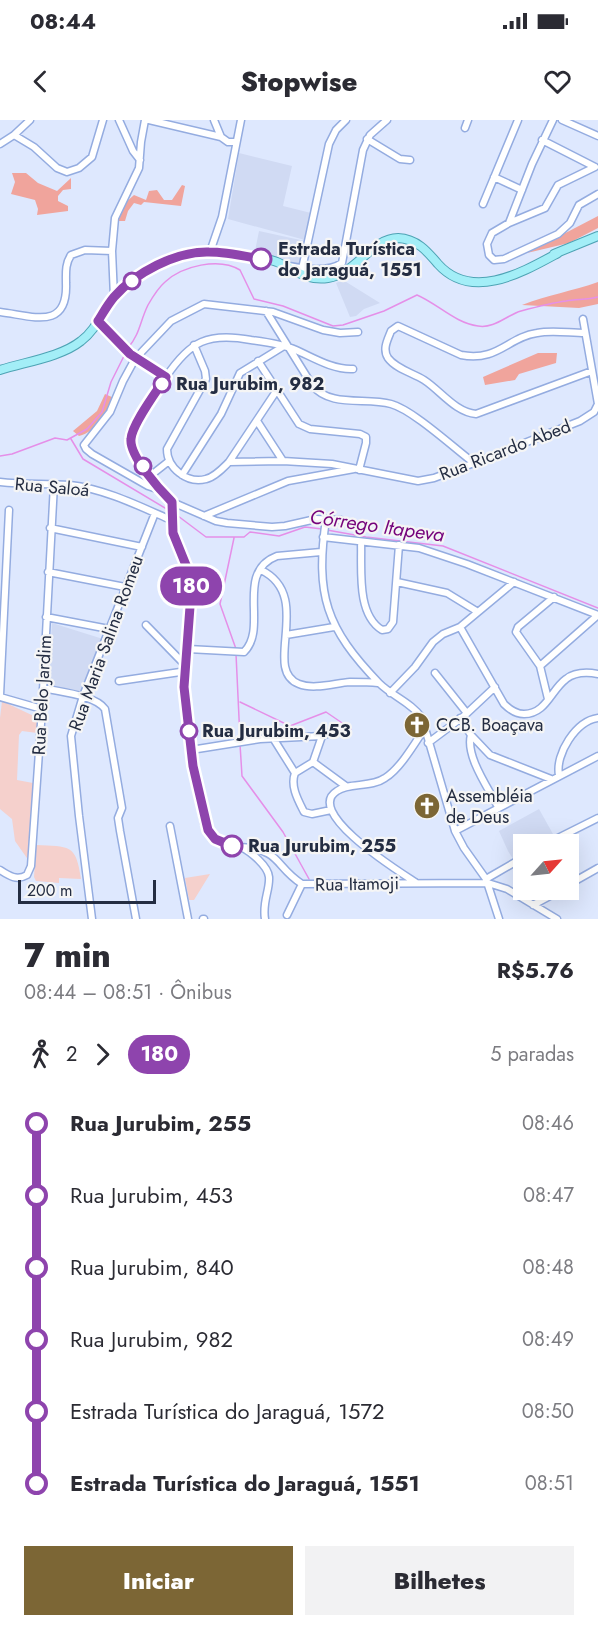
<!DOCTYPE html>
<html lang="pt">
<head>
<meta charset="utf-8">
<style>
  :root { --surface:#fff; --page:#f2f2f3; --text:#2b2b33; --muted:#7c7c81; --accent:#7c6635 }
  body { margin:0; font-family:Jost,sans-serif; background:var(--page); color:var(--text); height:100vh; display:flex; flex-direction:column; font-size:22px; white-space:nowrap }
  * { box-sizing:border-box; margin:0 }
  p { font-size:20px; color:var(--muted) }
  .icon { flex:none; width:33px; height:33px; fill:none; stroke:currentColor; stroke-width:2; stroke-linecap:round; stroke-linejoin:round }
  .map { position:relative; height:799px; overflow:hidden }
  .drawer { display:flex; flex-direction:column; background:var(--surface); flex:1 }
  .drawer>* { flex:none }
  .badge { padding:0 12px; border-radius:20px; font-size:21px; line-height:39px }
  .needle { width:39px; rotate:63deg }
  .controls { position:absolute; left:513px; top:714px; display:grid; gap:12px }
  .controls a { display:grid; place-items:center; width:66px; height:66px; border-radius:0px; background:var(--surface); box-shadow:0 6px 24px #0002; font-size:30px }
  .scale { position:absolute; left:18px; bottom:15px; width:138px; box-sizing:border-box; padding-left:6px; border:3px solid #242d42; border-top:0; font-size:16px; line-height:21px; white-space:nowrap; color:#242d42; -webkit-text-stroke:4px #f5f5f5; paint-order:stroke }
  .map>.badge { position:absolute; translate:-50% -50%; box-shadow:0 0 0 3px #fff }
  .legs { display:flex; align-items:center; gap:9px; height:66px; padding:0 24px; font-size:20px }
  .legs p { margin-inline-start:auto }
  .headline { display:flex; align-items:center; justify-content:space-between; height:102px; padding:0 24px }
  h1 { font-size:33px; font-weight:800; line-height:45px }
  .primary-button { display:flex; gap:12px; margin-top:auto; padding:12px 24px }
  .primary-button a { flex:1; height:69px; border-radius:0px; background:var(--accent); color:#fff; font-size:24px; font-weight:800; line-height:69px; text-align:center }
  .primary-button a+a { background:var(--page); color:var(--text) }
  ul { padding:0 24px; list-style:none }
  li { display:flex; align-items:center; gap:21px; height:72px; font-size:22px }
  li i { display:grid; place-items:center; width:9px; height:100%; margin:0 8px; background:currentColor }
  li i::after { content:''; width:15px; height:15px; margin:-8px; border:4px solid; border-radius:50%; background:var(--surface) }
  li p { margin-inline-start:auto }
  li:first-child i { background:linear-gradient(#0000 50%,currentColor 0) }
  li:last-child i { background:linear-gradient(currentColor 50%,#0000 0) }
  .status { display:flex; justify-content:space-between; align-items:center; height:42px; padding:0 30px; background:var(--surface); direction:ltr }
  .status svg { height:16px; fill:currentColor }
  header { display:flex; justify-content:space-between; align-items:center; height:78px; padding:0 24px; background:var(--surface); font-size:27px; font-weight:800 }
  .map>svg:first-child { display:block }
  .built { fill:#d0daf3 }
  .green { fill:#f5d0cc }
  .forest { fill:#f0a49c }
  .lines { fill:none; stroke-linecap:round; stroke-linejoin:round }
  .stream { stroke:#e58fe8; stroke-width:1.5 }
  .minor-casing { stroke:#94ace0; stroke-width:9 }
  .major-casing { stroke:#4ea3b4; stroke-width:10 }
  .minor { stroke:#fff; stroke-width:6 }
  .major { stroke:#a3eef7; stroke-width:8 }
  .line-1-casing { stroke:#fff; stroke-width:14 }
  .line-1 { stroke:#8e44ad; stroke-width:9 }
  .stop-1-dot { fill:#fff; stroke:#8e44ad; stroke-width:3 }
  .labels { text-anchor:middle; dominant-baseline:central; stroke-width:4.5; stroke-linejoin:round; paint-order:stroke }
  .stop-label { font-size:18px; font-weight:bold; fill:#242d42; stroke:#f5f5f5; text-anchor:start }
  .street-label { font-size:18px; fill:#242d42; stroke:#f5f5f5 }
  .poi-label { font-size:18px; fill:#242d42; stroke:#f5f5f5; text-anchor:start }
  .water-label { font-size:20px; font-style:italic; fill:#75037b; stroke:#f5f5f5 }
</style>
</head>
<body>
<div class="status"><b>08:44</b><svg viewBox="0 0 49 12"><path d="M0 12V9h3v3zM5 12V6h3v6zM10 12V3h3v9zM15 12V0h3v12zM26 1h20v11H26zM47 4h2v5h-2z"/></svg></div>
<header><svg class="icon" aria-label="back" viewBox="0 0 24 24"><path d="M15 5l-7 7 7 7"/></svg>Stopwise<svg class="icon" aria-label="heart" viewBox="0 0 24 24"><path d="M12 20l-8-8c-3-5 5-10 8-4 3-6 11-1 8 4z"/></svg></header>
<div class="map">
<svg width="598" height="799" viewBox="0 0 598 799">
  <rect width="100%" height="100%" fill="#dee8fe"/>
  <path class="built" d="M239,33L292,46L283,86L311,93L305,120L228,99Z
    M259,111L305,121L300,144L285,142L259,130L255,131Z
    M343,160L380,183L364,189L356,196L350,197L336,163Z
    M52,503L103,519L81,574L48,568Z
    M539,689L553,714L537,724H524L523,733L513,739L508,731L499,711Z"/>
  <path class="green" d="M2,581L38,598L37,613L22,611L19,615L17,660L33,663L29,741L15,721L12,699L0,689V598Z
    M36,725C69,727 76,723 81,759L59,758V763L36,761L34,757Z
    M210,754L194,780H189L185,758Z"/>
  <path class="forest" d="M12,53H26L38,63L57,71L71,58V69L63,70L58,76V81L68,86V91L37,95L38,89L35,80L11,74L15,62Z
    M182,65L185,66L181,86L144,82L141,85L134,83L128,91L125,101H118L125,83L134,75L146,80L149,71L157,70L164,80H172Z
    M598,96V108L569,123L527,133Z
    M598,162V184L579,188L522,185C547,175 573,171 598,162Z
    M538,233H557L556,243L519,254L515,260L485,265L483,257Z
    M105,274L114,278C107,295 97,311 79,316L73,311L97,291Z"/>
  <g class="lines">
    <path class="stream" d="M128,228C140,214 140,201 148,185C152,178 158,168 165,162C182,146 219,137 240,150L254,179L283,186L333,206L343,205L384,191L417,175C438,184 455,203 478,206C494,209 507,195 521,191C536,187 551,183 566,181C577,179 587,180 598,177
      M71,319L83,339L170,391
      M0,336L12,334L55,318L67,320L87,309L102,292L111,262L126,232
      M174,393L206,417H244L250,412L279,416L305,407L322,409
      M327,410L366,417L443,426L598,488
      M234,418L220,484L236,529
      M236,534L240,619
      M240,582L290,606L326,592L351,609
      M240,624L242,656L283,712L309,759"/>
    <defs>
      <path id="minor" d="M119,0L133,31L140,40
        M149,0L221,17L228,22H236
        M214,0L221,17
        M562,0L598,16
        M465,8L468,0
        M14,15L34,27L57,48L67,52L79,48L92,37L103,0
        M367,19L400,39L410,40
        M542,20L595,47
        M0,24L14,15L30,0
        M595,47L558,65L545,88L509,103L492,113L487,124L489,135L494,140L504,139L558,114L570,103L579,85L598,74
        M494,57L522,70
        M483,84L518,0
        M509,103L532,44L553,0
        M210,132L222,97L241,0
        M289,146C304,149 328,153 342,143L363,30L370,15L387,0
        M302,149L329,24L336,10L346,0
        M114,177L112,131L115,98L139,48L141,22L145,0
        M266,191L312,265C330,288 365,277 391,284C413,290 454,328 474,343
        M0,192C33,196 68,211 66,163C66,153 65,144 71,135L85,130L112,131
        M98,201L130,234L166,257C157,271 132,304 131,319C129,336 160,370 172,382L173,413L192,461L189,490L185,577L193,646L204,703C214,727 222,719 241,727C251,732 268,746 269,757C270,770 262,782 265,799
        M585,213C569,213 552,210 537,213C508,217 498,242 461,235L398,206L391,211C388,219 382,229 388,238C396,249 413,253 424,260C441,271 455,292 476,294L592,251
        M194,225L205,251L206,259L167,329C167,348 187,364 206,359C215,357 223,348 229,342L277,270
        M258,241L299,304L310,309L360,314L366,317V323L359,350
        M166,257C190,221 208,212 251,220C266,222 282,224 296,230C314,238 333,250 353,249
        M257,301L283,341
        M229,342L283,341L332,344L418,361L434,358L474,343L580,301L594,292L598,284L583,199
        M182,355L221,294L240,253L284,226
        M150,356L169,341
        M0,362C23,365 47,363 70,365C105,369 139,386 171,400
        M160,370L148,366L92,334L86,329L84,325L110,292L123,261L135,239L171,201L204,184L273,192L323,210L340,213L358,212
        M172,382L216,401L227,403L272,407L285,406L316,399L341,400
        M204,396L288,361L354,349
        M326,399C315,475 326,508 379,563C392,576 412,583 422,598L455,711L464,728L486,759L499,799
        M50,408L142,427
        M323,417L419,428L467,444L598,495
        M361,422C362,448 356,494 382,510L388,509L393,502L399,425
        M261,450C315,476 261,550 299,564C314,570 335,563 350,562C360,562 369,562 378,563
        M48,452L125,467
        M397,462L447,473L478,492
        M46,497L109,509
        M146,505L187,547
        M460,507L514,462
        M286,515L334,507
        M188,529L244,532C269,508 234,452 277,436L321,432
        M540,546L598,495
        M435,553L466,592
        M119,561L187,551
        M43,568C60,572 95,575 105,589L122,688L118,698L120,711L136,799
        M390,573L415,547L433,522L443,514L460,507L504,584C510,590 516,594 524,594C546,594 551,570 566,559C575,552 587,552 598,554
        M0,575L9,390
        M0,577L42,589
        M548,579L540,546L516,512L518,507L554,477
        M460,598L471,615C465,636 489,669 498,687
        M471,615L490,635L551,659
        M273,618L295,653C290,666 298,680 304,692L312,694L331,690
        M428,623L464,596L495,567
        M191,630L260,619L322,616L336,610
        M313,642L347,667
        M295,653L313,642L322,616
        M559,655C555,634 576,601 598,598
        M170,706L188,799
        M455,711L598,636
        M546,724L598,698
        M241,727C282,730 274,746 302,764L488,763L507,769L557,799
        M0,750C9,756 17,761 27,755L31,746L42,589L54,364
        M486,759L524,737
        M415,762C400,752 303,692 337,671C349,662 371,668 385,658C400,649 415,623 425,608
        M568,765L598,748
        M533,785L561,770
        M287,795L302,764
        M92,799L79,696L71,616L83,576L155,393
        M203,799H204"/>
      <path id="major" d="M554,134L598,116
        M0,250C25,242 61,237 81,221C96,210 102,192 113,178C132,156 164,139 191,133C209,130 260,136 277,142C295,150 306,161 328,158C356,154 372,118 398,118C417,119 427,131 438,144C472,182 523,152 558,133"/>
    </defs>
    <use href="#minor" class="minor-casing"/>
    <use href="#major" class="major-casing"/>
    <use href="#minor" class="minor"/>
    <use href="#major" class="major"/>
  </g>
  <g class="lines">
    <defs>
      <path id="line-1" d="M232,726L215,719L208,710L193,646L184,567L192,460L173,413L172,382C160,370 129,336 131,319C132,304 157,271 166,257L130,234L98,201C103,193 108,184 114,177C135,153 176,131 209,132C226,132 244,136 261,139"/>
    </defs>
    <use href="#line-1" class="line-1-casing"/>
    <use href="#line-1" class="line-1"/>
  </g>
  <defs>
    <symbol id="church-disc" viewBox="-11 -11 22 22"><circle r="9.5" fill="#7c6635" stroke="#f5f5f5"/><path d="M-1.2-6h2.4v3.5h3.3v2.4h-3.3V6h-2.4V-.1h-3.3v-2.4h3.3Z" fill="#fff"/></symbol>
  </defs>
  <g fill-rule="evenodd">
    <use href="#church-disc" x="402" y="590" width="30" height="30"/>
    <use href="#church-disc" x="412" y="671" width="30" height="30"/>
  </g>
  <g class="stop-1-dot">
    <circle cx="261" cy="139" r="10"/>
    <circle cx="132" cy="161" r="8"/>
    <circle cx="162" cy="264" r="8"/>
    <circle cx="143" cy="346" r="8"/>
    <circle cx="189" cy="611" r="8"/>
    <circle cx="232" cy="726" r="10"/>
  </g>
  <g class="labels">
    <g class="stop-label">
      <text x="278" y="129">Estrada Turística<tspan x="278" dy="21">do Jaraguá, 1551</tspan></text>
      <text x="176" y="264">Rua Jurubim, 982</text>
      <text x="202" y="611">Rua Jurubim, 453</text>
      <text x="248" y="726">Rua Jurubim, 255</text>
    </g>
    <g class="street-label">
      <text transform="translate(505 330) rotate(-21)">Rua Ricardo Abed</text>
      <text transform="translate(52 367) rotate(5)">Rua Saloá</text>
      <text transform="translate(106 523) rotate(-70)">Rua Maria Salina Romeu</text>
      <text transform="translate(42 575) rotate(-87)">Rua Belo Jardim</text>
      <text transform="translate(357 764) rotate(-1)">Rua Itamoji</text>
    </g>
    <g class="poi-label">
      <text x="436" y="605">CCB. Boaçava</text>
      <text x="446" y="676">Assembléia<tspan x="446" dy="21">de Deus</tspan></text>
    </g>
    <g class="water-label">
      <text transform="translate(377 406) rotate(8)">Córrego Itapeva</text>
    </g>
  </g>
</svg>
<div class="controls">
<a><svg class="needle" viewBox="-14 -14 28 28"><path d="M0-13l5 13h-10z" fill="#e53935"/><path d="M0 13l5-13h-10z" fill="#7c7c81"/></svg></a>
</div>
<div class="scale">200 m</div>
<b class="badge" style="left:191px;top:466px;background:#8e44ad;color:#fff">180</b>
</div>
<section class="drawer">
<div class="headline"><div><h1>7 min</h1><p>08:44 – 08:51 · Ônibus</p></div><b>R$5.76</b></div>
<div class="legs"><svg class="icon" aria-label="walk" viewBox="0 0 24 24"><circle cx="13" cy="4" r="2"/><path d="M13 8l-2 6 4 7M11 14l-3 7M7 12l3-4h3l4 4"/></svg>2<svg class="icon" aria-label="forward" viewBox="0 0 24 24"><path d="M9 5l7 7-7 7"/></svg><b class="badge" style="background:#8e44ad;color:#fff">180</b><p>5 paradas</p></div>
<ul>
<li><i style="color:#8e44ad"></i><b>Rua Jurubim, 255</b><p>08:46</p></li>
<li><i style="color:#8e44ad"></i><span>Rua Jurubim, 453</span><p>08:47</p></li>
<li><i style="color:#8e44ad"></i><span>Rua Jurubim, 840</span><p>08:48</p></li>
<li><i style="color:#8e44ad"></i><span>Rua Jurubim, 982</span><p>08:49</p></li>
<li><i style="color:#8e44ad"></i><span>Estrada Turística do Jaraguá, 1572</span><p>08:50</p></li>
<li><i style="color:#8e44ad"></i><b>Estrada Turística do Jaraguá, 1551</b><p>08:51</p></li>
</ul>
<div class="primary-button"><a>Iniciar</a><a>Bilhetes</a></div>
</section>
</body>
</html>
